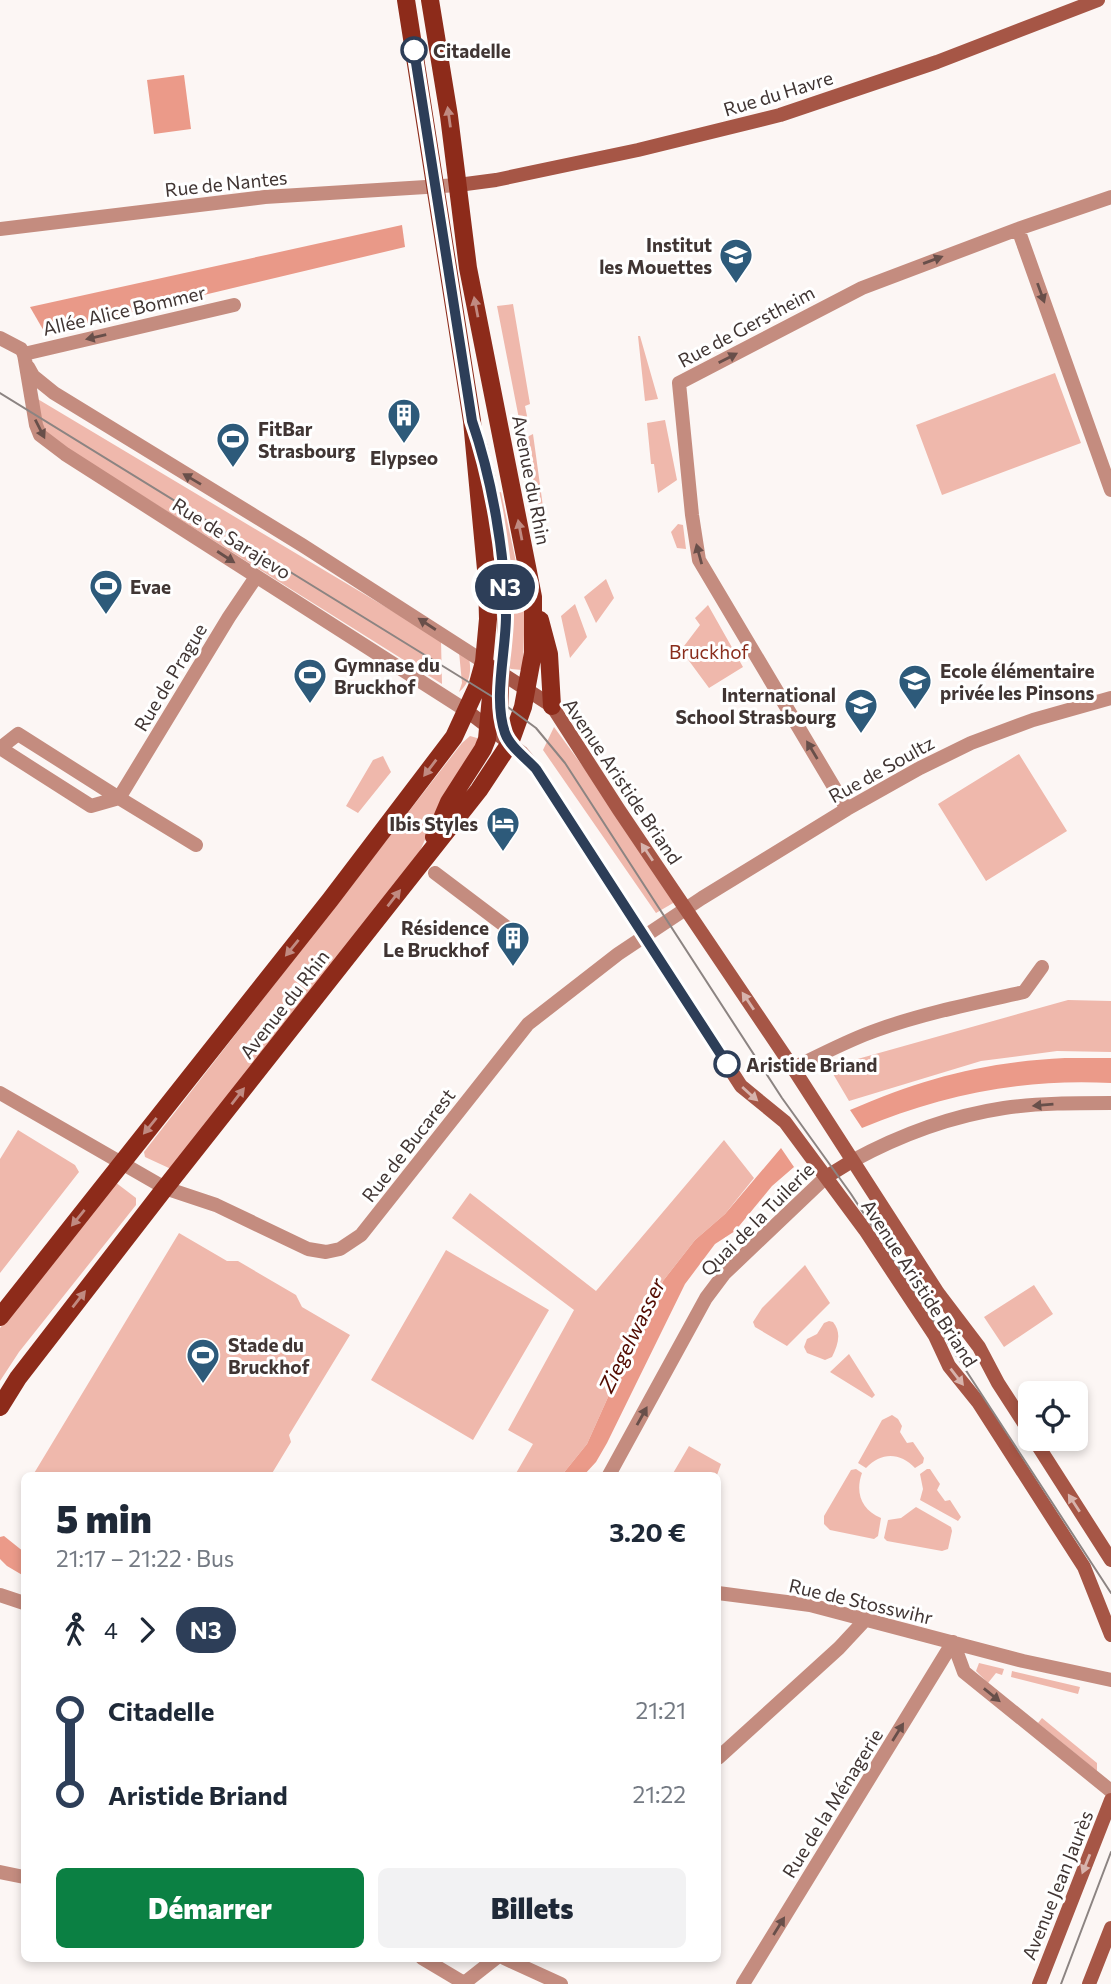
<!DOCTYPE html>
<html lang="fr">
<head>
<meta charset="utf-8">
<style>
  :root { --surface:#fff; --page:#f2f2f3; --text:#1f2937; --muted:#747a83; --accent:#0b8043 }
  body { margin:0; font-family:Commissioner,sans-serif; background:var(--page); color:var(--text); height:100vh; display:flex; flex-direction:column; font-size:26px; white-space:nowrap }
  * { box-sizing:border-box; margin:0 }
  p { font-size:23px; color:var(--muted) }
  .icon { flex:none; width:38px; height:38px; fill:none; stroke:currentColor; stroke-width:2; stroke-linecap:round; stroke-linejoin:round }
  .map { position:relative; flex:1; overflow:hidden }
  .panel { position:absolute; left:21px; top:1472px; width:700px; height:490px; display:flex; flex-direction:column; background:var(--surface); border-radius:10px; box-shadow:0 4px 10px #0003 }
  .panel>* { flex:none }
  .badge { padding:0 14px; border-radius:23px; font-size:24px; line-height:46px }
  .controls { position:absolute; left:1018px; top:1381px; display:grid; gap:14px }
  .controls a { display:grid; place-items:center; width:70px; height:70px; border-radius:10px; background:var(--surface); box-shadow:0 4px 10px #0003; font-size:35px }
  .map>.badge { position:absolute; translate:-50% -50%; box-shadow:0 0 0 4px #fff }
  .legs { display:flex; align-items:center; gap:10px; height:77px; padding:0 35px; font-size:23px }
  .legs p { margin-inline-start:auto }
  .headline { display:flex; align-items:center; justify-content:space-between; height:119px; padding:0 35px }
  h1 { font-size:38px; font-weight:800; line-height:52px }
  .primary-button { display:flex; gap:14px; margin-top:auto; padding:14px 35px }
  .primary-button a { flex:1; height:80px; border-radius:10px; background:var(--accent); color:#fff; font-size:28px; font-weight:800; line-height:80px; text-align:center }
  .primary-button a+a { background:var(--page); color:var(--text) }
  ul { padding:0 35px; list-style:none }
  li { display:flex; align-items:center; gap:24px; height:84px; font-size:26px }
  li i { display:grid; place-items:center; width:10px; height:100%; margin:0 9px; background:currentColor }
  li i::after { content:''; width:18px; height:18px; margin:-9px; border:5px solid; border-radius:50%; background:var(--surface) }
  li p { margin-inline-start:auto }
  li:first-child i { background:linear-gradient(#0000 50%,currentColor 0) }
  li:last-child i { background:linear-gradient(currentColor 50%,#0000 0) }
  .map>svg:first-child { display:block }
  .green { fill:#efb8ac }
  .forest { fill:#e99988 }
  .water { fill:#eb9a89 }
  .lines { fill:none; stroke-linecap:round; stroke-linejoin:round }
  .pedestrian { stroke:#c48c7f; stroke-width:14 }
  .minor { stroke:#c48c7f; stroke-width:14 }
  .secondary { stroke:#a65646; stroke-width:14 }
  .primary { stroke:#8d2b1a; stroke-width:18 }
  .tram { stroke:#8c8482; stroke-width:2 }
  .oneway { fill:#c08a81 }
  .oneway2 { fill:#684f4a }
  .oneway3 { fill:#d7b3ac }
  .line-1-casing { stroke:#fff; stroke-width:16 }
  .line-1 { stroke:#2d3e58; stroke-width:10 }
  .stop-1-dot { fill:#fff; stroke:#2d3e58; stroke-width:3.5 }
  .labels { text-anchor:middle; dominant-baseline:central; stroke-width:6; stroke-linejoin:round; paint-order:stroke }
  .stop-label { font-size:19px; font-weight:bold; fill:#403533; stroke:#fff; text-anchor:start }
  .street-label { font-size:19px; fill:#403533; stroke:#fff }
  .poi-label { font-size:19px; font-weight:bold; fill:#403533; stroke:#fff; text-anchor:start }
  .park-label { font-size:19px; fill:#8a2d1c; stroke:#fff }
  .water-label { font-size:21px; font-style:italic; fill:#530c02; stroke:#fff }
</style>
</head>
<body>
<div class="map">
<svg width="1111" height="1984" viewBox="0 0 1111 1984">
  <rect width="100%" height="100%" fill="#fcf6f4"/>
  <path class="green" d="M513,304L530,404L525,406L528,421L520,424L497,306Z
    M638,336H640L658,399L645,401Z
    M1055,373L1081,443L942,495L916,425Z
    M36,398L441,640L442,684L47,436L42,427Z
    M665,420L677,480L658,493L654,464H651L647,423Z
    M533,434L544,514L540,516L525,438Z
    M501,492L525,604L523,665L522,670L511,669L508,667L497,493Z
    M678,524L683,525L686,549L677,548L671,532Z
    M606,579L614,598L596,623L584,597Z
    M575,604L587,637L570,658L561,616Z
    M708,605L743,667L709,688L681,650L700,625L695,618Z
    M459,652L468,655C472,668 471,682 459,692L462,683Z
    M554,727L680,899L656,913L543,750Z
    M470,736L477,738L479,742L442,801L420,851L259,1060L171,1169L145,1157L144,1152L462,743Z
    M1019,754L1067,831L986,881L938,804Z
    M383,756L391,772L358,813L346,806L373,760Z
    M1068,1000L1111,1001V1052L1057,1051L981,1061L849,1101L829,1067Z
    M18,1130L75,1165L79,1172L0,1273V1159Z
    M724,1140L754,1178L725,1214L695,1240L663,1281L622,1366L587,1444L562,1475H515L533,1444L508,1430L574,1310L452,1218L470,1193L596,1291Z
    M115,1182L136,1198V1205L19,1352L0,1381V1328Z
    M179,1233L227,1261H238L296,1295L302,1307L350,1335L289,1435L291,1442L271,1475H33Z
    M446,1250L549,1310L473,1440L371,1380Z
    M805,1265L830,1303L787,1346L755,1327L753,1322L762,1308Z
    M1034,1285L1053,1314L1004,1347L984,1317Z
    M829,1321L833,1322C842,1333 838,1345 832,1357L825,1360L807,1353L804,1347L807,1339L817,1334L824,1323Z
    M849,1354L875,1395L872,1398L830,1372Z
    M892,1415L898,1419L902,1426L900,1432L907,1443L913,1442L924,1458L923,1463L915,1468C900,1452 881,1452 866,1468L858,1463L882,1420Z
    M689,1446L721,1464L717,1475H672Z
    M856,1469L862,1473C855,1492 861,1510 881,1518L878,1536L874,1539L830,1530L824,1524V1516L851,1470Z
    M927,1469H930L940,1484L937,1490L945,1501L950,1500L961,1517L958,1521L920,1500L923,1489L920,1474Z
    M916,1507L951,1527L952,1531L948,1549L942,1551L887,1541L884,1538L888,1520L901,1518Z
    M979,1663L1004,1669L1002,1675L996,1673L988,1683L976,1671Z
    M1012,1671L1080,1687L1078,1694L1011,1677Z
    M1042,1718L1097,1763V1771L1038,1723Z"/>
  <path class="forest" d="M402,225L405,247L45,333L30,307Z"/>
  <path class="water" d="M184,75L191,129L154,134L147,80Z
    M1065,1058H1111V1083C1025,1078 941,1095 862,1128L850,1110C924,1078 984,1062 1065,1058Z
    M781,1148L794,1167L772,1186L735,1231L715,1244L685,1284L607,1443L596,1462L584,1475H562L587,1444L622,1366L663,1281L695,1240L725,1214Z
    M4,1536L24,1552V1576L7,1566L0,1559V1537Z"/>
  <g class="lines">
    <path class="pedestrian" d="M0,338L21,349L24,354
      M435,873L517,935"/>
    <path class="minor" d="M0,229L265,197L458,185
      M1018,229L1111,490
      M234,305L24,354L36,425L40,435L65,454L467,711
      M28,367L33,376L54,393L302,545L484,662
      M18,734L119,798L91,806L0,748Z
      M847,809L699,560L692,515L679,383L862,288L1018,229L1111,197
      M196,845L119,798L229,617L256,577
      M793,1068C821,1055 848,1040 877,1030C925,1013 975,1003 1024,992L1042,967
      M0,1093L165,1188L216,1205L308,1249L326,1252L340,1249L361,1235L528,1024L618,954L702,898L847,809L920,768L971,743L1033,720L1111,698
      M852,1161C898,1136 951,1116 1004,1108C1039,1103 1075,1103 1111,1103
      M609,1475L706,1298L724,1274L826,1177
      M718,1593L810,1605L1023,1661L1111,1680
      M0,1595L24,1603
      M953,1642L964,1672L1111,1791
      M718,1758L839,1648L866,1619
      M0,1872L24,1877
      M422,1958L464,1983
      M504,1958L561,1984
      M463,1984L496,1958
      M743,1984L953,1642"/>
    <path class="secondary" d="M458,185L496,180L638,150L780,115L937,62L1098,0
      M480,444L489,479L506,590L501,714L509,742
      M484,662L552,706L619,810L793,1068L938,1293L979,1347L998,1383L1031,1434
      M467,711L521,752L536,769L741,1086L785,1122L865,1230L935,1336L949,1366L978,1402L1084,1567L1111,1635
      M826,1177L852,1161
      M1033,1438L1111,1560
      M1039,1984L1111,1800
      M1089,1984L1111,1928"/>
    <path class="primary" d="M540,620L549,654L552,706
      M434,837L449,802L483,749L487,739L491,696L485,663
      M0,1317L330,900L454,737L477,687L484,662L488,619L487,580L472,421L406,0
      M0,1407L18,1378L165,1188L479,790L510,743L523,707L533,653V597L468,268L449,116L430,0"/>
    <path class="tram" d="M0,393L501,702L536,728L565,763L782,1098L851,1194L1111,1593
      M1061,1984L1111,1852"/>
  </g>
  <defs><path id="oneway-solid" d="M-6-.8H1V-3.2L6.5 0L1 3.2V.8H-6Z" transform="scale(1.75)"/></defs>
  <g class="oneway">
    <use href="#oneway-solid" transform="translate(449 117) rotate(-98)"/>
    <use href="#oneway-solid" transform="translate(476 307) rotate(-101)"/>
    <use href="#oneway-solid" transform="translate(520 530) rotate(-101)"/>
    <use href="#oneway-solid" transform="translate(430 768) rotate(127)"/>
    <use href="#oneway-solid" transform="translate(394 898) rotate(-52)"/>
    <use href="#oneway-solid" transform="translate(292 948) rotate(129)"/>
    <use href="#oneway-solid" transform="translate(238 1096) rotate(-52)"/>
    <use href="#oneway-solid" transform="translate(150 1126) rotate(129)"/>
    <use href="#oneway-solid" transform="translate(78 1218) rotate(129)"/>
    <use href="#oneway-solid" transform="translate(79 1299) rotate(-52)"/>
  </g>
  <g class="oneway2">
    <use href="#oneway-solid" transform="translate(933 260) rotate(-20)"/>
    <use href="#oneway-solid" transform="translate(1041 293) rotate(70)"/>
    <use href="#oneway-solid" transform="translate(96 337) rotate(167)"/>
    <use href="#oneway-solid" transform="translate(728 358) rotate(-27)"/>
    <use href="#oneway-solid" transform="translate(40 429) rotate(63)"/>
    <use href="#oneway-solid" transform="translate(192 479) rotate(-149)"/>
    <use href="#oneway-solid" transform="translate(699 554) rotate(-105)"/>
    <use href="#oneway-solid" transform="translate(226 557) rotate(33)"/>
    <use href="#oneway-solid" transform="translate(427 624) rotate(-147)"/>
    <use href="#oneway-solid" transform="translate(812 750) rotate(-121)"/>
    <use href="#oneway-solid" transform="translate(1043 1105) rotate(175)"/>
    <use href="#oneway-solid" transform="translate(642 1416) rotate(-61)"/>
    <use href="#oneway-solid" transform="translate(992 1695) rotate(39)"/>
    <use href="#oneway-solid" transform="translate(898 1732) rotate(-58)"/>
    <use href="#oneway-solid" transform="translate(779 1926) rotate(-58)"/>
  </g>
  <g class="oneway3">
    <use href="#oneway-solid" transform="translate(647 852) rotate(-124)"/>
    <use href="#oneway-solid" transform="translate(748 1001) rotate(-124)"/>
    <use href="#oneway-solid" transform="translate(750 1094) rotate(42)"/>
    <use href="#oneway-solid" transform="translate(957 1377) rotate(52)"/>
    <use href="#oneway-solid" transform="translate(1074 1503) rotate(-123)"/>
    <use href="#oneway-solid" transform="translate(1086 1864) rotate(112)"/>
  </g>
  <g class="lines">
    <defs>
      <path id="line-1" d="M414,50L472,421C492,479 505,554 506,616C506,651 493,699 505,733C510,747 526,758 536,769L727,1064"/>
    </defs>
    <use href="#line-1" class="line-1-casing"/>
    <use href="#line-1" class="line-1"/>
  </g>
  <defs>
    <symbol id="school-pin" viewBox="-11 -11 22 30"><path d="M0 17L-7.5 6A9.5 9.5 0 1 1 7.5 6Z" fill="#2d5a7a" stroke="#fff"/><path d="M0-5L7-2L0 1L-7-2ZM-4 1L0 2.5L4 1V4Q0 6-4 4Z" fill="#fff"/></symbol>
    <symbol id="building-pin" viewBox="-11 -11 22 30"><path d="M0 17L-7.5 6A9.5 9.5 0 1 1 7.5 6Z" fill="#2d5a7a" stroke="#fff"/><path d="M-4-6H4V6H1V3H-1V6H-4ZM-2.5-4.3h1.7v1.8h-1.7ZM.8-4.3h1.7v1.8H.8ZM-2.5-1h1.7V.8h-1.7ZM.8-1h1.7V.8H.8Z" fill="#fff"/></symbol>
    <symbol id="stadium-pin" viewBox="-11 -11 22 30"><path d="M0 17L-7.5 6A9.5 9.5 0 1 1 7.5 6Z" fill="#2d5a7a" stroke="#fff"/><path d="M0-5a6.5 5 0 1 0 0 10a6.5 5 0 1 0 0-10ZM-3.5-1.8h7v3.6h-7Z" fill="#fff"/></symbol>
    <symbol id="hotel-pin" viewBox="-11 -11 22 30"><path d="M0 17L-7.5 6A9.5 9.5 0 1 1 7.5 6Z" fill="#2d5a7a" stroke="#fff"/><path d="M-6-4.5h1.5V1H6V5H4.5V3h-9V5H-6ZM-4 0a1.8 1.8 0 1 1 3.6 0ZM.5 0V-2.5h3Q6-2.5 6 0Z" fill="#fff"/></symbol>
  </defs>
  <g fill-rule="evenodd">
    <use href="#school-pin" x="717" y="236" width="38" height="52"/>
    <use href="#building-pin" x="385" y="396" width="38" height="52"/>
    <use href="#stadium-pin" x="214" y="420" width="38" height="52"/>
    <use href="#stadium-pin" x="87" y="567" width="38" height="52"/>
    <use href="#stadium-pin" x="291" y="656" width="38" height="52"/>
    <use href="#school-pin" x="896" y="662" width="38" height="52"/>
    <use href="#school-pin" x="842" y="686" width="38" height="52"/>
    <use href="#hotel-pin" x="484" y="804" width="38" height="52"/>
    <use href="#building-pin" x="494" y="919" width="38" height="52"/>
    <use href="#stadium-pin" x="184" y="1336" width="38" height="52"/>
  </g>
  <g class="stop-1-dot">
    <circle cx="414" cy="50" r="12"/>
    <circle cx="727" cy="1064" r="12"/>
  </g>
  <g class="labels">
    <g class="stop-label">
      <text x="433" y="50">Citadelle</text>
      <text x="746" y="1064">Aristide Briand</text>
    </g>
    <g class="street-label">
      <text transform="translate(778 93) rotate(-17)">Rue du Havre</text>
      <text transform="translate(226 183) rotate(-6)">Rue de Nantes</text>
      <text transform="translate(124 310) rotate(-13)">Allée Alice Bommer</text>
      <text transform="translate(746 326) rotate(-28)">Rue de Gerstheim</text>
      <text transform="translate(532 480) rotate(79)">Avenue du Rhin</text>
      <text transform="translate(232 538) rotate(32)">Rue de Sarajevo</text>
      <text transform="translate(170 677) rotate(-59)">Rue de Prague</text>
      <text transform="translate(881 769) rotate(-29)">Rue de Soultz</text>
      <text transform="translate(623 781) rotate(56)">Avenue Aristide Briand</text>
      <text transform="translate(284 1004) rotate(-52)">Avenue du Rhin</text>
      <text transform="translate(408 1145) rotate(-52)">Rue de Bucarest</text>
      <text transform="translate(757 1219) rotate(-45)">Quai de la Tuilerie</text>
      <text transform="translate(920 1283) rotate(57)">Avenue Aristide Briand</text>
      <text transform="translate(861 1601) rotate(13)">Rue de Stosswihr</text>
      <text transform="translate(832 1803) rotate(-58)">Rue de la Ménagerie</text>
      <text transform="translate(1057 1885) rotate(-68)">Avenue Jean Jaurès</text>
    </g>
    <g class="poi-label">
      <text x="712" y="244" text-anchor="end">Institut<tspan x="712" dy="22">les Mouettes</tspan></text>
      <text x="258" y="428">FitBar<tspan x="258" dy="22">Strasbourg</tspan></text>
      <text x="404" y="457" text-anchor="middle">Elypseo</text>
      <text x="130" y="586">Evae</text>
      <text x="334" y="664">Gymnase du<tspan x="334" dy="22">Bruckhof</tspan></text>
      <text x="940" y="670">Ecole élémentaire<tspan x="940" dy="22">privée les Pinsons</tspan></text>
      <text x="836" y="694" text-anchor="end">International<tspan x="836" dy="22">School Strasbourg</tspan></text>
      <text x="478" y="823" text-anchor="end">Ibis Styles</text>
      <text x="489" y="927" text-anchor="end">Résidence<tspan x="489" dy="22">Le Bruckhof</tspan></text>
      <text x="228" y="1344">Stade du<tspan x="228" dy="22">Bruckhof</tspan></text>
    </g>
    <g class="park-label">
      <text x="709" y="651">Bruckhof</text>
    </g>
    <g class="water-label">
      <text transform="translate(631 1335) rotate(-64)">Ziegelwasser</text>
    </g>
  </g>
</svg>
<div class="controls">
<a><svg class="icon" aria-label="locate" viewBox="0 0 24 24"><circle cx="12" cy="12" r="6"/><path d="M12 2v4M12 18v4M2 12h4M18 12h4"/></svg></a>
</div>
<b class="badge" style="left:505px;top:587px;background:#2d3e58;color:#fff">N3</b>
<section class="panel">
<div class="headline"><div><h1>5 min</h1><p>21:17 – 21:22 · Bus</p></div><b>3.20 €</b></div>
<div class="legs"><svg class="icon" aria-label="walk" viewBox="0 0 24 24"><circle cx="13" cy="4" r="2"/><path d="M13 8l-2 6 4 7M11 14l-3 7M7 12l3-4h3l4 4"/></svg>4<svg class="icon" aria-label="forward" viewBox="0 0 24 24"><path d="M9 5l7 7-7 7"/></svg><b class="badge" style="background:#2d3e58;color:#fff">N3</b></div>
<ul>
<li><i style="color:#2d3e58"></i><b>Citadelle</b><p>21:21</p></li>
<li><i style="color:#2d3e58"></i><b>Aristide Briand</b><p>21:22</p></li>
</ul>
<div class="primary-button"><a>Démarrer</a><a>Billets</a></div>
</section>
</div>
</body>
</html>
